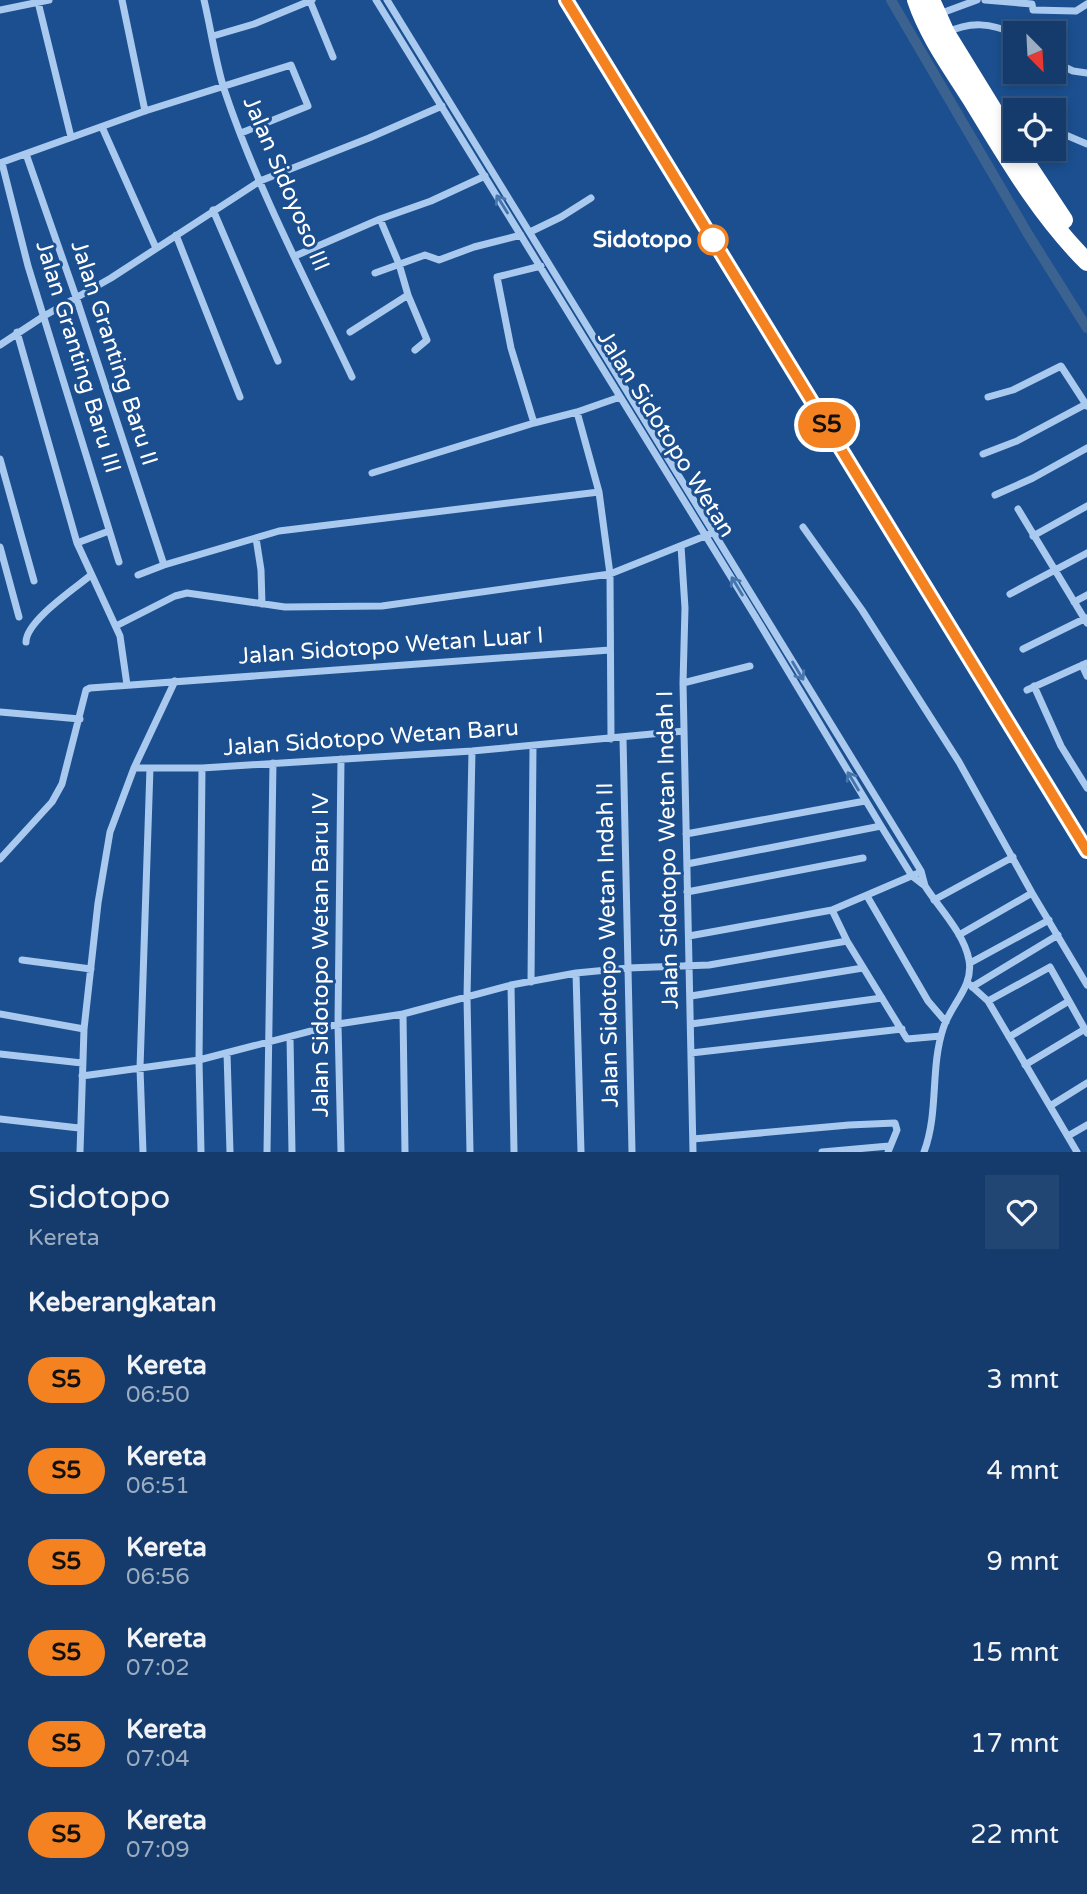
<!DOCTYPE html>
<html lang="id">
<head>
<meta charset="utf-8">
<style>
  :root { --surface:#143b6b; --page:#214673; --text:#f1f3f6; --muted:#9dadc1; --line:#33557e }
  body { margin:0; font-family:"Varela Round",sans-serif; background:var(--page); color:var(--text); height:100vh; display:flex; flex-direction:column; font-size:26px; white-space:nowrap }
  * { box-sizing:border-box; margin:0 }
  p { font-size:23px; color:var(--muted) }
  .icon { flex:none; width:38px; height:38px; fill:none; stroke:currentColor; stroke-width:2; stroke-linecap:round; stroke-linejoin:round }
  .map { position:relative; height:1152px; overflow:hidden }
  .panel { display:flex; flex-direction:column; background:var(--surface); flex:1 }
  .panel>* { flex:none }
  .badge { padding:0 14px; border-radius:23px; font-size:24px; line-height:46px }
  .needle { width:46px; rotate:156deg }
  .fabs { position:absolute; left:1003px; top:21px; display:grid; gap:14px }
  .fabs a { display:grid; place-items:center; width:63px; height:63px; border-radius:0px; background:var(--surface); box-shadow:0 4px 10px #0003,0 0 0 2px var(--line); font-size:35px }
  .map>.badge { position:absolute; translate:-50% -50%; box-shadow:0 0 0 4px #fff }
  h2 { padding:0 28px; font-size:26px; line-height:63px }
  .round { display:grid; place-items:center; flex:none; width:74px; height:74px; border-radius:0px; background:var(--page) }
  .overview { display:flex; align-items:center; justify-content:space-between; height:119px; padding:0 28px }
  h1 { font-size:33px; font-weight:600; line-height:52px }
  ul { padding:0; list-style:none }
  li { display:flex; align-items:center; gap:21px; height:91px; padding:0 28px }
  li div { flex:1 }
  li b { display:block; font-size:26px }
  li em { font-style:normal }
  li .badge { min-width:77px; font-weight:700; text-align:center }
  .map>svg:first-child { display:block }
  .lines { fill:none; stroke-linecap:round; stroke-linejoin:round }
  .canal { stroke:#3c6290; stroke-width:10 }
  .street { stroke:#a9c9ee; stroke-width:7 }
  .highway { stroke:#fff; stroke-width:18 }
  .rail-casing { stroke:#fff; stroke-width:5 }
  .rail { stroke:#1b4f8f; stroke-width:2.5; stroke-dasharray:8; stroke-linecap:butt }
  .oneway { stroke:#4674ac }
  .line-casing { stroke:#fff; stroke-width:16 }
  .line { stroke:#f58220; stroke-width:10 }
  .stop-dot { fill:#fff; stroke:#f58220; stroke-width:3.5 }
  .labels { text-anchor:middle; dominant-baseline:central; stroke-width:6; stroke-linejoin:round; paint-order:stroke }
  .street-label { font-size:23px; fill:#fff; stroke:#1b4f8f }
  .stop-label { font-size:23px; font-weight:bold; fill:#fff; stroke:#1b4f8f; text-anchor:end }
</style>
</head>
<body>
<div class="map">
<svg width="1087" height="1152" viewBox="0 0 1087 1152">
  <rect width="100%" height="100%" fill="#1b4f8f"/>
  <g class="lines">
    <path class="canal" d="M891,0L1028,234L1087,328"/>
    <path class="street" d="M122,0L145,111
      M204,0C211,29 215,60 224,89C257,188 307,282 352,377
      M376,0L755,616L881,826L912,876L925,886L921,871L907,848L387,0
      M985,0L1032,4L1033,10L1076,11L1087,4
      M310,1L333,57
      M38,2L71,137
      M0,10L49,0
      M939,14L977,0
      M946,33C970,21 991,23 1015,34
      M213,36L254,24L312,0
      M1054,62L1073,71L1087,73
      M995,109L1015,114
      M102,127L156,248
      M1054,130L1087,144
      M26,154L76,297L164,565
      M0,163L145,111L291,65L308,106L241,133
      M2,163L28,266L119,562
      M213,210L278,361
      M380,219L399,264L408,295
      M530,232L561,217L591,198
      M176,235L240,397
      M295,256L380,219L431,201L485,176
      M375,273L425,255L439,260L474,247L521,235
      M17,332L77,543L120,636L127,685
      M350,332L408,295L427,340L415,350
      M0,345L44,316L111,278L260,181L369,138L442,106
      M988,397L1013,390L1061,366L1087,406
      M577,412L599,492L610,574L611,739
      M534,423L511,348L497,277L541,266
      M983,454L1017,441L1086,404
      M0,459L34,581
      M372,473L534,423L577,412L620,397
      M995,495L1033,478L1087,448
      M1018,509L1087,623
      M803,527L862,610L959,762L1032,893L1087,985
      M1033,536L1087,506
      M256,538L261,570L262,604
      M77,543L109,531
      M681,546L685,608L683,683L693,1152
      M0,547L19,617
      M138,575L164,565L279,531L599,492
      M1010,594L1087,553
      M1074,602L1087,595
      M116,626L175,596L187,593L285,607L382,606L610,574L710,534
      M26,642C26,621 74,589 91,575
      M1023,649L1086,618
      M1082,665L1087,676
      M683,683L750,666
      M1034,686L1061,746L1087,788
      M1027,690L1087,663
      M0,712L80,719
      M623,738L632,1152
      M134,768H202L472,751L684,731
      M686,834L865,801
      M0,859L52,802L62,784L86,690L90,688L610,650
      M687,864L881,826
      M687,892L863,858
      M867,896L928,1001L946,1022
      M934,900L1013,857
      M832,910L847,941L907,1039L941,1036
      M959,935L1032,893
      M689,936L832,910L916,874
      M22,960L91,969
      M970,963L1049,920
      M576,973L581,1152
      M531,982L533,747
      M968,983L988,1001L1077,1152
      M511,985L514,1152
      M972,987L1058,935
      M691,996L863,968
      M988,1001L1050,967L1087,1033
      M0,1014L84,1029
      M403,1014L405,1152
      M691,1024L882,998
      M290,1037L292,1152
      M1009,1037L1069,1001
      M227,1053L230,1152
      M691,1053L902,1029
      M0,1054L82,1063
      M1025,1065L1085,1029
      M82,1076L199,1060L338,1024L403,1014L511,985L576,973L628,968L709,965L847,941
      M1050,1106L1087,1083
      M0,1119L79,1128
      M1068,1136L1087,1125
      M693,1139L849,1125L895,1123L897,1130L888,1152
      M80,1152L84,1029L98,903L110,832L134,768L175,681
      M143,1152L140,1068L150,768
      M201,1152L199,1060L202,768
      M267,1152L273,763
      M341,1152L338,1024L341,759
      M470,1152L467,997L472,751
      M822,1152L889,1146
      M924,1152C939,1112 930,1069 943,1029C950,1005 974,987 969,960C964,933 939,908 925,886"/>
    <path class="highway" d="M916,0C928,36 951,67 971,99C1006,156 1039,214 1087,262
      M931,0L946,33L1015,145
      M1017,149L1064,220"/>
    <defs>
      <path id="rail" d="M566,0L1087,851"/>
    </defs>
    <use href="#rail" class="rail-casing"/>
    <use href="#rail" class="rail"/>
  </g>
  <defs><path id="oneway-shaft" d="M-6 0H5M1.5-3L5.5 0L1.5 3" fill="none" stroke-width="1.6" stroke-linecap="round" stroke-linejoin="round" transform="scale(1.75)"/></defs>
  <g class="oneway">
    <use href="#oneway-shaft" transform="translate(502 204) rotate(-122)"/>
    <use href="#oneway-shaft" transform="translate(737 586) rotate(-121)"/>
    <use href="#oneway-shaft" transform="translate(798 671) rotate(59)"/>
    <use href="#oneway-shaft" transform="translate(853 781) rotate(-121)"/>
  </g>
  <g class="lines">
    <defs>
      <path id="line" d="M566,0L1087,851"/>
    </defs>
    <use href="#line" class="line-casing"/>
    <use href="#line" class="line"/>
  </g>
  <circle class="stop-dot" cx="713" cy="240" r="14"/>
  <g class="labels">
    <g class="street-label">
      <text transform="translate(286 184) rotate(67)">Jalan Sidoyoso III</text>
      <text transform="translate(114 353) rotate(72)">Jalan Granting Baru II</text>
      <text transform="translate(78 357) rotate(73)">Jalan Granting Baru III</text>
      <text transform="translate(666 434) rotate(58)">Jalan Sidotopo Wetan</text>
      <text transform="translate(391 646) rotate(-4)">Jalan Sidotopo Wetan Luar I</text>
      <text transform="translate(371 738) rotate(-4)">Jalan Sidotopo Wetan Baru</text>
      <text transform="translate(668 850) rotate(-91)">Jalan Sidotopo Wetan Indah I</text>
      <text transform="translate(608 945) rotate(-91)">Jalan Sidotopo Wetan Indah II</text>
      <text transform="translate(321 955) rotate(-90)">Jalan Sidotopo Wetan Baru IV</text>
    </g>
    <g class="stop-label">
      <text x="692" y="240">Sidotopo</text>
    </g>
  </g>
</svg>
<div class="fabs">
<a><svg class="needle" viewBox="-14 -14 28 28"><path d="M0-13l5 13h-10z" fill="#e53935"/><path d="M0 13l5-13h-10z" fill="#9dadc1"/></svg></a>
<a><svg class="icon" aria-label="locate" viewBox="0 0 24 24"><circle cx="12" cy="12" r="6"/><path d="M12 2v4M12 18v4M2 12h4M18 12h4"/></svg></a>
</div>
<b class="badge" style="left:827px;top:425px;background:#f58220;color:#111">S5</b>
</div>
<section class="panel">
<div class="overview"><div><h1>Sidotopo</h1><p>Kereta</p></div><a class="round"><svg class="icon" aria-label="heart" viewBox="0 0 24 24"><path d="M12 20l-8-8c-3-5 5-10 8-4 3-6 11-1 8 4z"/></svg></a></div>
<h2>Keberangkatan</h2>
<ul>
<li><span class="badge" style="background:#f58220;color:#111">S5</span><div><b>Kereta</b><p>06:50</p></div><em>3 mnt</em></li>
<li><span class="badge" style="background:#f58220;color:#111">S5</span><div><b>Kereta</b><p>06:51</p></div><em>4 mnt</em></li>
<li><span class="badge" style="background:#f58220;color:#111">S5</span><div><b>Kereta</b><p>06:56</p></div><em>9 mnt</em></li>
<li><span class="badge" style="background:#f58220;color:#111">S5</span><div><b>Kereta</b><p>07:02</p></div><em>15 mnt</em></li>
<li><span class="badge" style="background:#f58220;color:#111">S5</span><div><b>Kereta</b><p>07:04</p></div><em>17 mnt</em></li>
<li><span class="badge" style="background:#f58220;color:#111">S5</span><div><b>Kereta</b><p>07:09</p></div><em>22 mnt</em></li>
</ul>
</section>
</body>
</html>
